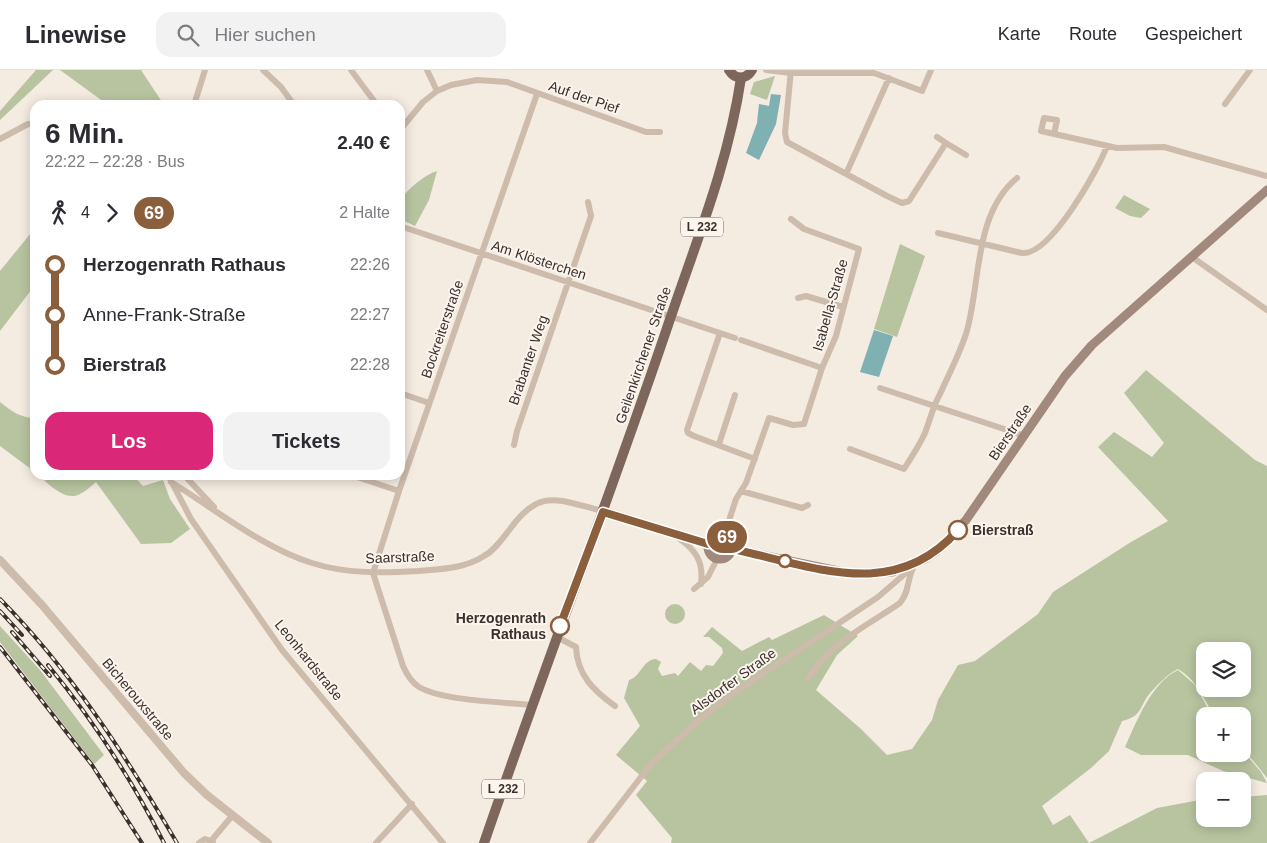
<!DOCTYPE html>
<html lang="de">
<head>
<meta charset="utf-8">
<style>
  :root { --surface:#fff; --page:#f2f2f3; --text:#2b2b33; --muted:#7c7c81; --line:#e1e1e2; --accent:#db2777 }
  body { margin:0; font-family:Arial,sans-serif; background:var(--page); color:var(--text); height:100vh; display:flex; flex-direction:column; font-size:19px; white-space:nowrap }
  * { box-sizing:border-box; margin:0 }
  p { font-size:16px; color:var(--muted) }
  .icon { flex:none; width:28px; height:28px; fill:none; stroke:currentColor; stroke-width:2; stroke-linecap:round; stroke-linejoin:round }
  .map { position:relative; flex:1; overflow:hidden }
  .drawer { position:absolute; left:30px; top:30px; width:375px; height:380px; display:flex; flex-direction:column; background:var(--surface); border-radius:15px; box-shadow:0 2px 12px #0003 }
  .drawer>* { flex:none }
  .badge { padding:0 10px; border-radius:16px; font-size:18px; line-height:32px }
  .controls { position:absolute; left:1196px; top:572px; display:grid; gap:10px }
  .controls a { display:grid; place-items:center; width:55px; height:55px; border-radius:10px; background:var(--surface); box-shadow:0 2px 12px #0003; font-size:25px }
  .map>.badge { position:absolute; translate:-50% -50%; box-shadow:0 0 0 2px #fff }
  .legs { display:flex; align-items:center; gap:8px; height:55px; padding:0 15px; font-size:16px }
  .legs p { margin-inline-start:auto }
  .summary { display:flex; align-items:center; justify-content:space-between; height:85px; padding:0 15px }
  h1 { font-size:28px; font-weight:700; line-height:38px }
  .button { display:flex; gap:10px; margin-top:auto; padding:10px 15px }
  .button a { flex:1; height:58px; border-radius:15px; background:var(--accent); color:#fff; font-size:20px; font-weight:700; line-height:58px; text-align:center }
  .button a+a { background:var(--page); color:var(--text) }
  ul { padding:0 15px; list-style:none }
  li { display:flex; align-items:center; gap:18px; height:50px; font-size:19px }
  li i { display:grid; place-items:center; width:8px; height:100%; margin:0 6px; background:currentColor }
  li i::after { content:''; width:12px; height:12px; margin:-6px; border:4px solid; border-radius:50%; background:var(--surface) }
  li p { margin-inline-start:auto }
  li:first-child i { background:linear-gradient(#0000 50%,currentColor 0) }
  li:last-child i { background:linear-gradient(currentColor 50%,#0000 0) }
  header { display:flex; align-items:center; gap:30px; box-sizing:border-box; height:70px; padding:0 25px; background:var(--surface); border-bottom:1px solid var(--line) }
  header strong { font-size:24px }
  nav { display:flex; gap:28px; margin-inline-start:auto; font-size:18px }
  .search { width:350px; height:45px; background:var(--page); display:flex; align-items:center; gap:12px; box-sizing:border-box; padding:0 18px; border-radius:15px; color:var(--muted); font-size:19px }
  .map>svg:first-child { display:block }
  .green { fill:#b8c4a0; fill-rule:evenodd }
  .water { fill:#7fb0b2 }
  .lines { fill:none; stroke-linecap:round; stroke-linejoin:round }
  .minor { stroke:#cdbbac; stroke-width:6 }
  .tertiary { stroke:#cdbbac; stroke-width:8 }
  .secondary { stroke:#a18a7d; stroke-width:9 }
  .primary { stroke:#7d675c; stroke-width:10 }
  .rail-casing { stroke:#3b302b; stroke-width:4 }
  .rail { stroke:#fbf5ee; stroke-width:2; stroke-dasharray:5.5; stroke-linecap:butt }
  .line-1-casing { stroke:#fff; stroke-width:11 }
  .line-1 { stroke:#8b5e3c; stroke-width:8 }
  .stop-1-dot { fill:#fff; stroke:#8b5e3c; stroke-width:2.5 }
  .labels { text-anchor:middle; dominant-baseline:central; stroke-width:4; stroke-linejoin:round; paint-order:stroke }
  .shield { fill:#fbf5ee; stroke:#756b66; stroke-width:1 }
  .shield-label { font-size:12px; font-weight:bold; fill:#3b302b }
  .street-label { font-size:14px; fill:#3b302b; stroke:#fbf5ee }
  .stop-label { font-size:14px; font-weight:bold; fill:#3b302b; stroke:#fbf5ee; text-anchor:start }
</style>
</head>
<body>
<header>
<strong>Linewise</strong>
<div class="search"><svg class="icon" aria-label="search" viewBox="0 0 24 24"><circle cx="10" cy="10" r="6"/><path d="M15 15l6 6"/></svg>Hier suchen</div>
<nav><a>Karte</a><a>Route</a><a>Gespeichert</a></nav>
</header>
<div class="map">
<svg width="1267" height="773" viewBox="0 0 1267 773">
  <rect width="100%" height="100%" fill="#f4ebe1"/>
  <path class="green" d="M36,0H53L0,50V41Z
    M60,0H141L164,35H108Z
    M775,6L767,30L750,24L754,12Z
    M437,101L429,130L415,156L400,149C400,144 399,137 400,132C404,121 426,104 437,101Z
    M1124,125L1150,139L1141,148L1130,146L1115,138Z
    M35,158V215L0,261V201Z
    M900,174L925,186L897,267L874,259Z
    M1146,300L1255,390L1267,396V708L1243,678L1242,646H1215C1203,629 1197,610 1178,599C1168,604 1158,614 1151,622C1139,635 1144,646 1122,651L1109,681L1091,698L1042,736L1053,755L1070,745L1089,773L1157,738L1205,729V749H1242L1243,727L1267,725V773H671L672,768L636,725L647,711L616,685L640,656L624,628L629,610C641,607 642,590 656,589L661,592L658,599L662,606L675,603L678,606L690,592L701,601L706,595L713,596L723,583L722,578L709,567H703L712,557L742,581L769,567L772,570L824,545L858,566L837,585L816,620L861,659L887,685L912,679L932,650L938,630L958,595L975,591L1038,544L1053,522L1131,472L1168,451L1098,377L1114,362L1152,387L1164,373L1124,323ZM1205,581H1242V619H1205Z
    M0,332C11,341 21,348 35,348V402L0,376Z
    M38,405H133L143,416L163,410L170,429L190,459L171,473L141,474L96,412C91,416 86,421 80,424C65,432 49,414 38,405Z
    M665 544a10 10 0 1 1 20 0a10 10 0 1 1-20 0Z
    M0,556L40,600L104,685L94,694L0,572Z
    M1178,600L1195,615L1212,646H1205V684H1242L1243,681L1261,702L1267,713L1223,701L1188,685H1141L1125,677C1137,651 1151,613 1178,600Z"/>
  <path class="water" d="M771,24L781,25L776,54L759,90L746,83L757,53L759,34L769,36Z
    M874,260L893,266L879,307L860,302Z"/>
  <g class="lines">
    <path class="minor" d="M263,0L281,17L294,35
      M351,0L377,35
      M427,0L437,21
      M766,0L791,3H874L922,21L931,0
      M791,0L785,63L787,72L887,126L902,133L909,131L946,73L966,85
      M1225,34L1250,0
      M194,35L205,0
      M400,60L423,32L437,21L451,15L477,10L507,12L646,62H660
      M1054,64L1057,50L1044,48L1041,61L1117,78L1164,77L1267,106
      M937,67L946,73
      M0,69L28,54H35
      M846,104L889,8
      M400,156L735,268
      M938,163L1022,183C1050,186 1098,100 1107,76
      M1192,187L1267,240
      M798,228L806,226L843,237
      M720,263L687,360L688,363L694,366L755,389
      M741,270L822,298
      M34,298H35
      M880,318L1025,366
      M400,323L429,333
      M719,374L735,325
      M514,375L517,361L591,146L588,132
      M850,379L904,399C911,388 919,376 925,363C930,350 933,336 940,324C949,304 959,285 966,264C981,215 973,144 1017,108
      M168,405L191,449L282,580L443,773
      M184,405L214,437
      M351,405L399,421
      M171,412C215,439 263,478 312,493C346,504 383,503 418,501C440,499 464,499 484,486C495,480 502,469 510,459C541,416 559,431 603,441
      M741,421L802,438L808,435
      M724,466L736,429L746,413L769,348L793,355L804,354L822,298L836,266L859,179L804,159L791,149
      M677,467C695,479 704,491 701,514
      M694,519L708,507L717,489
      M557,567L576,577C577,605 594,621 615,636
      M808,608C833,571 865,557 900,533C910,520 906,513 913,498
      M532,635C503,632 443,631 419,617C411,612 407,605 403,596L373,503L399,421L537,24
      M211,771L232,746
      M199,773L205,769L213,772
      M376,773L412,734
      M590,773L651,694L700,649L733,624L878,527L914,496"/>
    <path class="tertiary" d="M0,490L42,535L184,703L207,725L268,773"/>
    <path class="secondary" d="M603,441L708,474
      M708 477a12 12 0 1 1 24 0a12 12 0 1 1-24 0Z
      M732,479L848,503L892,502L925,489L937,481L966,450L1065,306L1092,275L1267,120"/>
    <path class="primary" d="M729,0C735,10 746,10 752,0
      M484,773C543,601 608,432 666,261C694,177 728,96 741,8"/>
    <defs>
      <path id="rail" d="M0,529C71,601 126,686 177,773
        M0,541L22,565
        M12,562L50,606
        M0,577L92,695L142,773
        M48,595C93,650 132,710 164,773"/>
    </defs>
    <use href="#rail" class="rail-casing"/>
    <use href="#rail" class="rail"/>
  </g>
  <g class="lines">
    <defs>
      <path id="line-1" d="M560,556L603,442L708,474L713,467L725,466L731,471L732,479C813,496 894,533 958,460"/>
    </defs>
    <use href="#line-1" class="line-1-casing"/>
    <use href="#line-1" class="line-1"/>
  </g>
  <g class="stop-1-dot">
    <circle cx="958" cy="460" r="9"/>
    <circle cx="785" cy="491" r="6"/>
    <circle cx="560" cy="556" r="9"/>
  </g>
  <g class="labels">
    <g class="shield">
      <rect x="681" y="147.5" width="42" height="19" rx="4"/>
      <rect x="482" y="709.5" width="42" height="19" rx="4"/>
    </g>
    <g class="shield-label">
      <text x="702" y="157">L 232</text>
      <text x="503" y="719">L 232</text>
    </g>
    <g class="street-label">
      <text transform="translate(584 27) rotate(19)">Auf der Pief</text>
      <text transform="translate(539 190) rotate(18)">Am Klösterchen</text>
      <text transform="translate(830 235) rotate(-74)">Isabella-Straße</text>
      <text transform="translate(442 259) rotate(-71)">Bockreiterstraße</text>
      <text transform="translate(643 285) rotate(-71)">Geilenkirchener Straße</text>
      <text transform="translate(528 290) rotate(-71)">Brabanter Weg</text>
      <text transform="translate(1010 362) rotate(-56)">Bierstraße</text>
      <text transform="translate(400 487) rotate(-2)">Saarstraße</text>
      <text transform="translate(309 590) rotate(51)">Leonhardstraße</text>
      <text transform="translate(733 611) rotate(-36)">Alsdorfer Straße</text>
      <text transform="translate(138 629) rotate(50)">Bicherouxstraße</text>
    </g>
    <g class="stop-label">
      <text x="972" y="460">Bierstraß</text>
      <text x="546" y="548" text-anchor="end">Herzogenrath<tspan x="546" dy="16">Rathaus</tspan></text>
    </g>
  </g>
</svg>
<div class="controls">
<a><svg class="icon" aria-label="layers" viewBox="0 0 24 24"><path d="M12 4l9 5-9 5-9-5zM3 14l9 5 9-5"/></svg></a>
<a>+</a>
<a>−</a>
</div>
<b class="badge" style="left:727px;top:467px;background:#8b5e3c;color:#fff">69</b>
<section class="drawer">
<div class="summary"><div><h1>6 Min.</h1><p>22:22 – 22:28 · Bus</p></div><b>2.40 €</b></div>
<div class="legs"><svg class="icon" aria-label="walk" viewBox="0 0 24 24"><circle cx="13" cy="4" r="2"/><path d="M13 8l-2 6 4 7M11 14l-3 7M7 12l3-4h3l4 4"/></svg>4<svg class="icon" aria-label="forward" viewBox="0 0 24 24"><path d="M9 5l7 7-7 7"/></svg><b class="badge" style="background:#8b5e3c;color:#fff">69</b><p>2 Halte</p></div>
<ul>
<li><i style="color:#8b5e3c"></i><b>Herzogenrath Rathaus</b><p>22:26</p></li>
<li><i style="color:#8b5e3c"></i><span>Anne-Frank-Straße</span><p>22:27</p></li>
<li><i style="color:#8b5e3c"></i><b>Bierstraß</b><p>22:28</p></li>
</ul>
<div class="button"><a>Los</a><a>Tickets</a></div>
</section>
</div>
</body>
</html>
